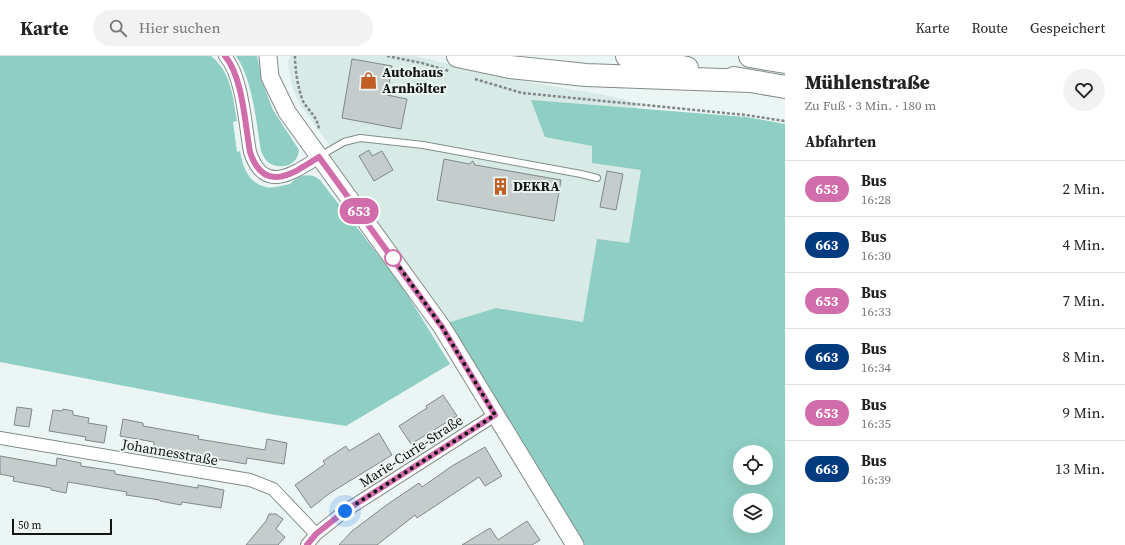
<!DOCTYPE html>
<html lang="de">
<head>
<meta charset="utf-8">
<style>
  :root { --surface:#fff; --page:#f2f2f2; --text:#222; --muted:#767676; --line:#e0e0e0 }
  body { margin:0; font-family:"Source Serif 4",serif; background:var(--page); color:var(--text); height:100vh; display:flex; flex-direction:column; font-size:15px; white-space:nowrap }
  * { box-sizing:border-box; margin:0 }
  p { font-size:13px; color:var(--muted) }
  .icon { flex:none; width:22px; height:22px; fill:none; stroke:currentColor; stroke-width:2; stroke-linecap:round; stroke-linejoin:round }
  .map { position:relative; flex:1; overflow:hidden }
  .panel { display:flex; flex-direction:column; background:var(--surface); width:340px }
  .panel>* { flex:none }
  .badge { padding:0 8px; border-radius:13px; font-size:14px; line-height:26px }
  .controls { position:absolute; left:733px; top:389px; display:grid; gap:8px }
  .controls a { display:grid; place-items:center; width:40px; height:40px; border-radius:50%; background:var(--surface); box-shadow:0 4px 16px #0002; font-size:20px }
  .scale { position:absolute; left:12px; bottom:10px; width:100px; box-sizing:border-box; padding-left:4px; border:2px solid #111514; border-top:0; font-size:11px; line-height:14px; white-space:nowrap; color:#111514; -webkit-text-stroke:3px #ebf5f3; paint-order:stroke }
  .you { position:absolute; width:20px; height:20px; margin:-10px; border:3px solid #fff; border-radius:50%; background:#1a73e8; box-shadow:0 0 0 6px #1a73e833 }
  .map>.badge { position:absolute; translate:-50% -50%; box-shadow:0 0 0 2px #fff }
  h2 { padding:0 20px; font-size:15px; line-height:36px }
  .round { display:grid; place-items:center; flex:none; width:42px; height:42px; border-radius:21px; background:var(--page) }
  .headline { display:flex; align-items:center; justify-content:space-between; height:68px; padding:0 20px }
  h1 { font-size:19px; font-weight:800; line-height:30px }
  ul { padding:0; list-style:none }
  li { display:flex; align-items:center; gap:12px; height:56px; padding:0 20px; border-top:1px solid var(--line) }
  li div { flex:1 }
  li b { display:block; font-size:15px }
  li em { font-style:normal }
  li .badge { min-width:44px; font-weight:700; text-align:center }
  header { display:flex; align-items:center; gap:24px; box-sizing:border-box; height:56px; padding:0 20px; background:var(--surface); border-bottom:1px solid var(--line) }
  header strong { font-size:19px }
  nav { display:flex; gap:22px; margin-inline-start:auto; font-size:14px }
  .search { width:280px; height:36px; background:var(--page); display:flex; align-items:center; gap:10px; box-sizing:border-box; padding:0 14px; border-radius:22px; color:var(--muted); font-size:15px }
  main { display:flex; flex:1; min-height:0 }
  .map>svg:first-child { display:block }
  .built { fill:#d7eae6 }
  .green { fill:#8ecec3; fill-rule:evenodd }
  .building { fill:#c4cdcb; stroke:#808987 }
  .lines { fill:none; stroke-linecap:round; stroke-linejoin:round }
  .lane-casing { stroke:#838c8a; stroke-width:8 }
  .street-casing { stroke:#838c8a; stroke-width:14 }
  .secondary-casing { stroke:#838c8a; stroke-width:19 }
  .highway-casing { stroke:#838c8a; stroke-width:24 }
  .path { stroke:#808786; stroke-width:2.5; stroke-dasharray:3 2; stroke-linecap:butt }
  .lane { stroke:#fff; stroke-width:6 }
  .street { stroke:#fff; stroke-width:12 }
  .secondary { stroke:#fff; stroke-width:17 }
  .highway { stroke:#fff; stroke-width:22 }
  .line-casing { stroke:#fff; stroke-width:9 }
  .line { stroke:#d06daa; stroke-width:6 }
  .walk { stroke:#111514; stroke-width:4; stroke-dasharray:0 7.2 }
  .stop-dot { fill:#fff; stroke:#d06daa; stroke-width:2 }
  .labels { text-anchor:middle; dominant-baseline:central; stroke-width:4; stroke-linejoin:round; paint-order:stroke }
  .poi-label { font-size:14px; font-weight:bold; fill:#111514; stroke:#ebf5f3; text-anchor:start }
  .street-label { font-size:14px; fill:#111514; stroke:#ebf5f3 }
</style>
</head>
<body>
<header>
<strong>Karte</strong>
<div class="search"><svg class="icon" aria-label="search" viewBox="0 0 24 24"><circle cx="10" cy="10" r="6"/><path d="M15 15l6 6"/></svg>Hier suchen</div>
<nav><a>Karte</a><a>Route</a><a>Gespeichert</a></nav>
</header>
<main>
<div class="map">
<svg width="785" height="489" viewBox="0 0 785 489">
  <rect width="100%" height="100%" fill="#ebf5f3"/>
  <path class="built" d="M290,0H415L522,25L604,39L637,47L641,114L629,187L597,184L583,266L496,252L447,267L320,98L331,91L300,49L292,31L288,7Z"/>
  <path class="green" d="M0,0H211C231,16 233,41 237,65L233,66L237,96L240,95C243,111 248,127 266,131C273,133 283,129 290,128C299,119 310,116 320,124L400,227L450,308L346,370L270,358L0,306Z
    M236,0H257L263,28L273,54L299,94C298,108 284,114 271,108C266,106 263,100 261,95C256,66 253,24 236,0Z
    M531,44L746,61L785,68V489H581L447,267L496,252L583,266L597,183L629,187L641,114L592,107V90L545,81ZM740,396H766V422H740ZM740,444H766V470H740Z"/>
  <path class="building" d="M352,3L392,10L387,39L407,43L401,73L342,62Z
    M369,94L372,100L382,95L393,114L374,125L359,100Z
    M444,103L469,108L473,105L475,109L561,124L554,165L437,144Z
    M607,115L623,118L616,154L600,151Z
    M443,339L457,360L411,388L399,370L427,352L426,350Z
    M17,351L32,353L29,371L14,369Z
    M63,353L73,355V359L89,362L88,367L107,370L104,387L85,384L86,381L49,375L53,354L62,355Z
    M123,363L143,367V370L199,380L198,383L265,394L267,383L287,387L284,408L247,402L246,408L187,398L188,397L154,391V386L120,380Z
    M379,377L392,399L330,437L311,452L295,429L325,408L323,405L346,390L349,395Z
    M485,391L502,420L485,430L479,421L417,462L415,459L377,489H339L352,475L388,448L419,427L422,431L452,410Z
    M0,400L56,410L57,402L81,407V410L115,415V418L198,432V429L224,434L221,452L182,446L181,449L160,445V444L126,439L127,436L68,426L66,437L51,434V432L13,425L14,421L0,418Z
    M269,458H276L283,463L276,473L285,481L278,489H246L266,465Z
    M527,465L540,484L532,489H462L490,472L498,484Z"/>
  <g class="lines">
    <defs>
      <path id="lane" d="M320,100L344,86L360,82L423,89L581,118L597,122"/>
      <path id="street" d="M225,0C243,21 245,69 250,96C264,139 294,117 319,101
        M0,382L250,424L273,433L316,478
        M307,489L316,478L345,455L495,359"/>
      <path id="secondary" d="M268,0L270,21L287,56L442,271L575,489"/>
      <path id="highway" d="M458,0L510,11L586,19L749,25
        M627,0L687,12
        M750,0L785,6
        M734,22L785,31"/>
    </defs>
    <use href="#lane" class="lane-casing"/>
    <use href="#street" class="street-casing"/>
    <use href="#secondary" class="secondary-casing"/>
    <use href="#highway" class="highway-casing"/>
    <path class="path" d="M295,0C295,13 298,35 304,47C310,56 318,62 319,74
      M387,0L422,7L449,15
      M475,23L522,37L746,59L785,65"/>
    <use href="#lane" class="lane"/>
    <use href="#street" class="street"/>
    <use href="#secondary" class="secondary"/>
    <use href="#highway" class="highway"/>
  </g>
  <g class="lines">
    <defs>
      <path id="line" d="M225,0C243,21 245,69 250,96C264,139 294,117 319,101L442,271L495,359L345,455L316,478L307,489"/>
    </defs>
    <use href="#line" class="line-casing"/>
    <use href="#line" class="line"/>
    <path class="walk" d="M345,455L495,359L442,271L393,202"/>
  </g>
  <defs>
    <symbol id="shop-bare" viewBox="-9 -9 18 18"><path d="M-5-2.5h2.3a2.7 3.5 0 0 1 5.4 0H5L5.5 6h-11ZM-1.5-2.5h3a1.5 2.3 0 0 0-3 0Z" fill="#c05e23" stroke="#ebf5f3" stroke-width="2.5" paint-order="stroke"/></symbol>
    <symbol id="building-bare" viewBox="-9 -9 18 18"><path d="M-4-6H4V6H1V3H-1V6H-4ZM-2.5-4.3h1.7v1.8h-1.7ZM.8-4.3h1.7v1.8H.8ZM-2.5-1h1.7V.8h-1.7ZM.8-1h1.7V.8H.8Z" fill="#c05e23" stroke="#ebf5f3" stroke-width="2.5" paint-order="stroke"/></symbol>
  </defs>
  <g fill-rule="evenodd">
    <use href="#shop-bare" x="356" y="12" width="25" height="25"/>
    <use href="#building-bare" x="488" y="118" width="25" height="25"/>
  </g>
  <circle class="stop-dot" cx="393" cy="202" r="8"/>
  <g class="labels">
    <g class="poi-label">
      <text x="382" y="16">Autohaus<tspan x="382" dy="16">Arnhölter</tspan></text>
      <text x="513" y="130">DEKRA</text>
    </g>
    <g class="street-label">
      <text transform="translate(411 395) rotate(-33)">Marie-Curie-Straße</text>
      <text transform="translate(170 396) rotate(10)">Johannesstraße</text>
    </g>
  </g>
</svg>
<div class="controls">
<a><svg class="icon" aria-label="locate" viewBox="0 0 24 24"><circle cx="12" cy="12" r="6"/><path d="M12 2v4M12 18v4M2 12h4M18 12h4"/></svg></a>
<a><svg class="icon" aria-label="layers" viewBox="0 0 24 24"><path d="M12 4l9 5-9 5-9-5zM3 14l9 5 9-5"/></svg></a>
</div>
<div class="scale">50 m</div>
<div class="you" style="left:345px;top:455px"></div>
<b class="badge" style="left:359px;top:155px;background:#d06daa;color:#fff">653</b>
</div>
<section class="panel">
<div class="headline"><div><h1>Mühlenstraße</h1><p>Zu Fuß · 3 Min. · 180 m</p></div><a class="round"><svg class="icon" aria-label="heart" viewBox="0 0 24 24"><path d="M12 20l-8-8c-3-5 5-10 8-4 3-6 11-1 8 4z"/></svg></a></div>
<h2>Abfahrten</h2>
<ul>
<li><span class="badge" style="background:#d06daa;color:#fff">653</span><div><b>Bus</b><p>16:28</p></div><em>2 Min.</em></li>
<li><span class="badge" style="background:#003b80;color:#fff">663</span><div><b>Bus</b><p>16:30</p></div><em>4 Min.</em></li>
<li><span class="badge" style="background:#d06daa;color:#fff">653</span><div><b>Bus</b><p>16:33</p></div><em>7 Min.</em></li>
<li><span class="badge" style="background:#003b80;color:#fff">663</span><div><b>Bus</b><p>16:34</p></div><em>8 Min.</em></li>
<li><span class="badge" style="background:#d06daa;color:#fff">653</span><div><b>Bus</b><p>16:35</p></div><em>9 Min.</em></li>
<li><span class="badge" style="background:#003b80;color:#fff">663</span><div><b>Bus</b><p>16:39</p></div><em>13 Min.</em></li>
</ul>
</section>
</main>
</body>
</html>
